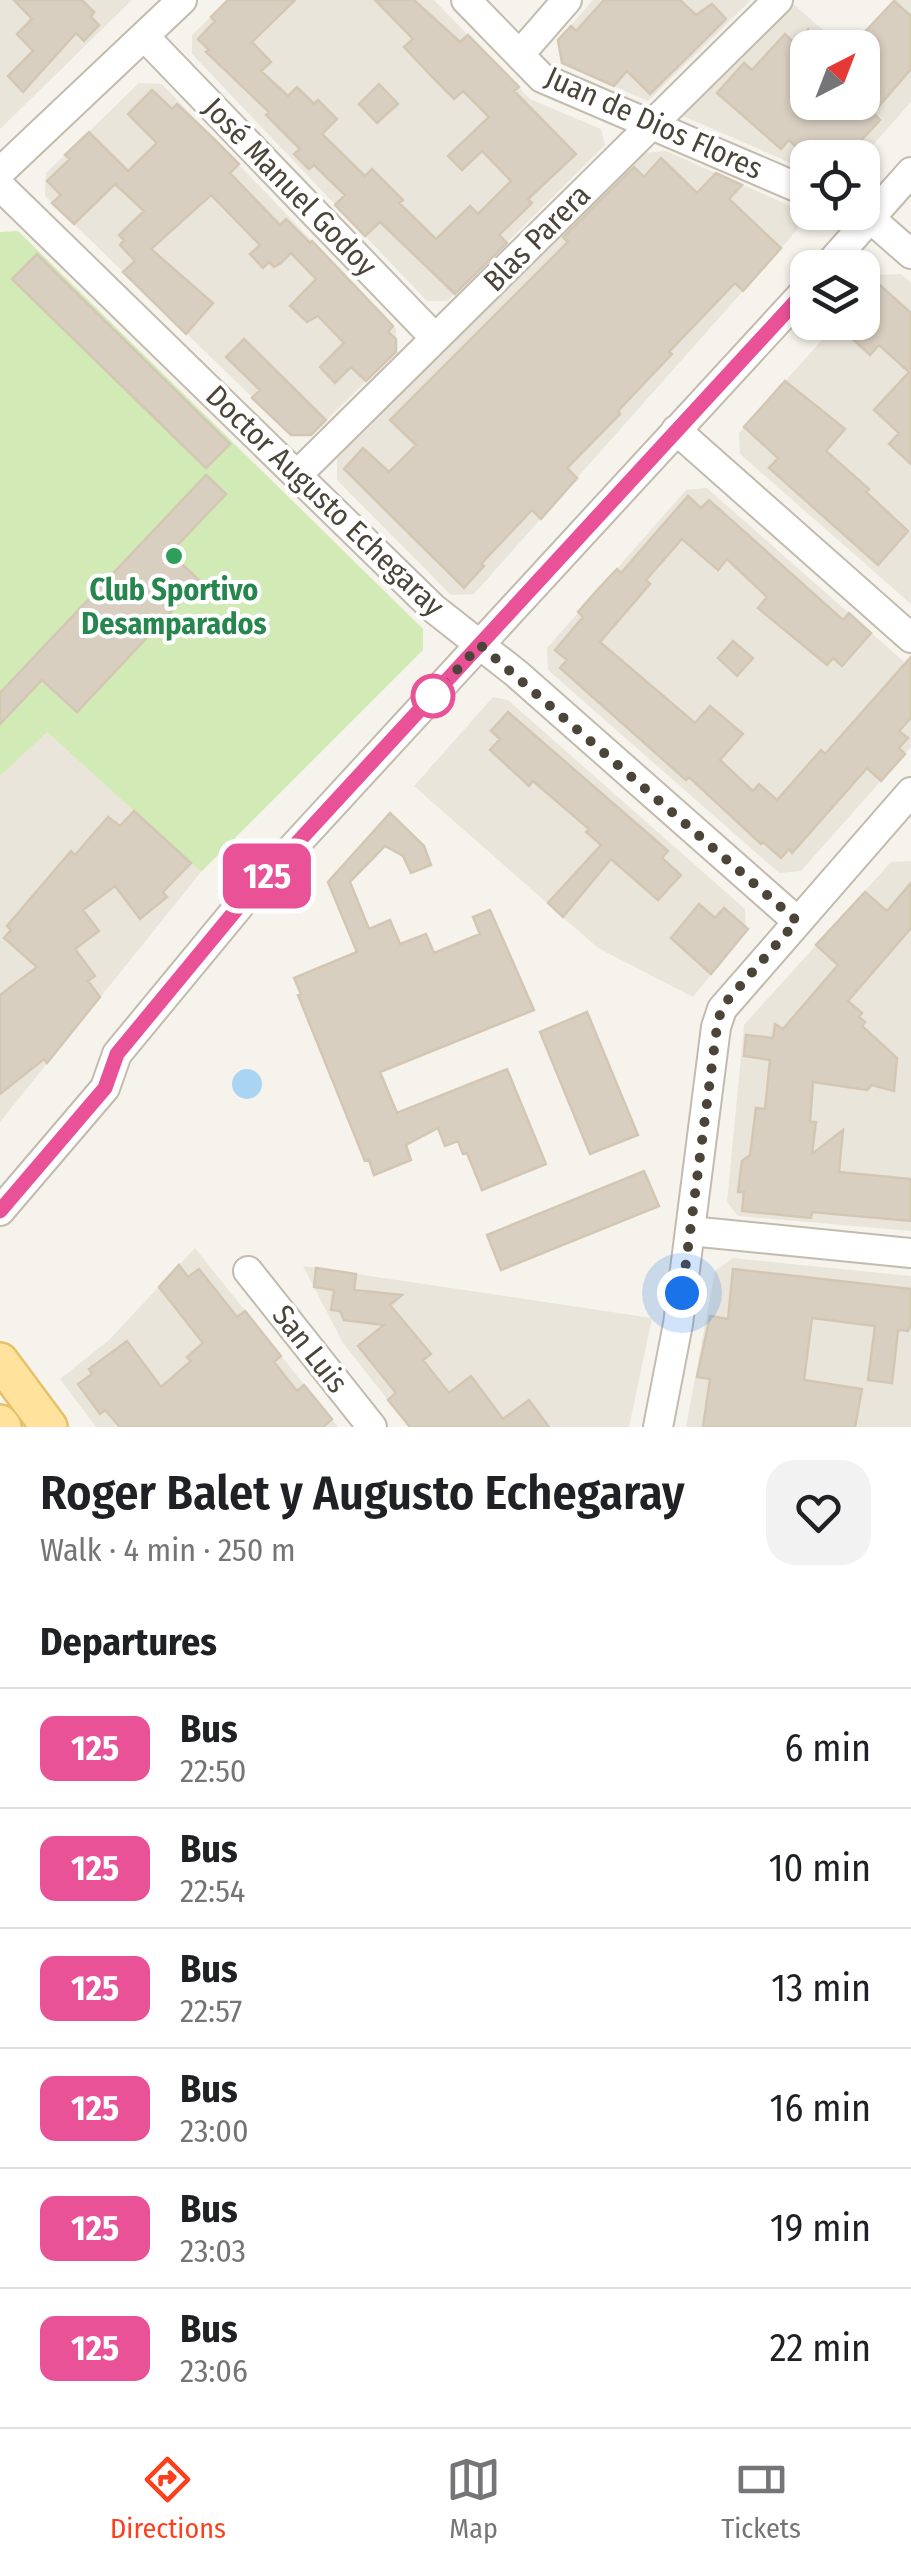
<!DOCTYPE html>
<html lang="en">
<head>
<meta charset="utf-8">
<style>
  :root { --surface:#fff; --page:#f2f2f2; --text:#202124; --muted:#757577; --line:#e0e0e0; --accent:#fc3f1d }
  body { margin:0; font-family:"Fira Sans Condensed",sans-serif; background:var(--page); color:var(--text); height:100vh; display:flex; flex-direction:column; font-size:38px; white-space:nowrap }
  * { box-sizing:border-box; margin:0 }
  p { font-size:32px; color:var(--muted) }
  .icon { flex:none; width:55px; height:55px; fill:none; stroke:currentColor; stroke-width:2; stroke-linecap:round; stroke-linejoin:round }
  .map { position:relative; height:1427px; overflow:hidden }
  .side { display:flex; flex-direction:column; background:var(--surface); flex:1 }
  .side>* { flex:none }
  .badge { padding:0 20px; border-radius:15px; font-size:35px; line-height:65px }
  .needle { width:65px; rotate:42deg }
  .controls { position:absolute; left:790px; top:30px; display:grid; gap:20px }
  .controls a { display:grid; place-items:center; width:90px; height:90px; border-radius:20px; background:var(--surface); box-shadow:0 2px 8px #0004; font-size:50px }
  .you { position:absolute; width:50px; height:50px; margin:-25px; border:8px solid #fff; border-radius:50%; background:#1a73e8; box-shadow:0 0 0 15px #1a73e833 }
  .map>.badge { position:absolute; translate:-50% -50%; box-shadow:0 0 0 5px #fff }
  h2 { padding:0 40px; font-size:38px; line-height:90px }
  .round { display:grid; place-items:center; flex:none; width:105px; height:105px; border-radius:30px; background:var(--page) }
  .head { display:flex; align-items:center; justify-content:space-between; height:170px; padding:0 40px }
  h1 { font-size:48px; font-weight:600; line-height:75px }
  ul { padding:0; list-style:none }
  li { display:flex; align-items:center; gap:30px; height:120px; padding:0 40px; border-top:2px solid var(--line) }
  li div { flex:1 }
  li b { display:block; font-size:38px }
  li em { font-style:normal }
  li .badge { min-width:110px; font-weight:700; text-align:center }
  .dock { display:flex; justify-content:space-around; align-items:center; height:140px; border-top:2px solid var(--line); background:var(--surface); font-size:28px; color:var(--muted) }
  .dock a { display:grid; justify-items:center; gap:5px }
  .dock .on { color:var(--accent) }
  .map>svg:first-child { display:block }
  .residential { fill:#eae5da }
  .green { fill:#d2eab5 }
  .water { fill:#a9d4f2 }
  .building { fill:#d8cfc1; stroke:#d3c7b4; stroke-width:2.5 }
  .lines { fill:none; stroke-linecap:round; stroke-linejoin:round }
  .minor-casing { stroke:#c2bbae; stroke-width:32 }
  .major-casing { stroke:#e6c16a; stroke-width:40 }
  .minor { stroke:#fff; stroke-width:28 }
  .major { stroke:#ffe39c; stroke-width:35 }
  .line-casing { stroke:#fff; stroke-width:22 }
  .line { stroke:#e95297; stroke-width:15 }
  .walk { stroke:#4b4439; stroke-width:10; stroke-dasharray:0 18 }
  .leisure-dot { fill:#2e9e5b; stroke:#fff; stroke-width:4 }
  .stop-dot { fill:#fff; stroke:#e95297; stroke-width:5 }
  .labels { text-anchor:middle; dominant-baseline:central; stroke-width:8; stroke-linejoin:round; paint-order:stroke }
  .street-label { font-size:30px; fill:#4b4439; stroke:#fff }
  .leisure-label { font-size:30px; font-weight:bold; fill:#27864d; stroke:#fff }
</style>
</head>
<body>
<div class="map">
<svg width="911" height="1427" viewBox="0 0 911 1427">
  <rect width="100%" height="100%" fill="#f6f3ec"/>
  <path class="residential" d="M0,0H132L0,129Z
    M228,0H434L530,99L601,129L605,145L448,301H427L192,54V35Z
    M593,0H751L648,101L562,63L558,40Z
    M895,0H911V102L862,157L808,158L807,170L683,116L793,4L843,47L808,48V102H862V48L852,47Z
    M139,83L162,84L396,329V352L311,435H291L45,196L46,173Z
    M666,151L793,207L798,229L474,594L451,595L337,480V458L642,153Z
    M901,274L911,283V604L740,454L739,433L837,323L862,322L863,293L879,275Z
    M707,488L911,668V747L801,871L779,873L548,670L547,648L686,490Z
    M493,697L508,700L745,909L746,931L693,997L598,948L414,786Z
    M46,731L201,872L0,1122V776Z
    M911,861V1231L738,1216L727,1202L744,1025L891,862Z
    M195,1248L338,1427H96L60,1379L109,1340Z
    M733,1258L911,1276V1427H686L715,1271Z
    M303,1266L652,1318L629,1427H409L343,1343Z"/>
  <path class="green" d="M18,231L423,629V650L201,872L47,732L0,776V232Z"/>
  <path class="water" d="M232 1084a15 15 0 1 1 30 0a15 15 0 1 1-30 0Z"/>
  <path class="building" d="M14,0H82L94,12L91,17L99,25L84,41L76,33L23,92L8,76L33,51L17,34L32,19Z
    M228,0H295L252,42L271,62L261,71L288,96L297,87L314,104L318,100L337,119L322,134L365,176L372,169L403,200L399,203L436,239L470,206L478,214L511,181L482,151L462,170L448,156L489,117L463,91L454,99L438,83L404,47L413,39L375,0H414L460,42L468,35L519,87L514,91L576,154L528,199L532,203L499,235L507,243L455,294L380,222L365,236L335,205L345,195L314,165L309,169L294,154L300,149L266,115L269,112L206,52L209,50L198,39L215,21L211,17Z
    M604,0H680L696,15L712,4L726,19L650,94L627,71L614,86L562,63L558,40L571,26L576,31Z
    M894,1L911,16V69L873,113L880,120L845,158H808L789,140L781,149L717,93L744,63L752,70L785,34L795,44L808,30V68L792,86L808,99V102H862V35Z
    M379,84L398,104L377,123L359,104Z
    M152,90L172,109L177,104L213,138L239,164L230,173L280,225L286,219L310,243L312,241L393,326L388,332L396,339V352L366,381L351,367L335,383L320,367L344,343L318,316L307,322L290,306L316,279L291,253L281,263L274,267L269,262L263,268L250,254L260,245L211,195L151,249L213,303L186,334L123,272L135,261L120,245L124,240L119,235L144,211L115,184L74,224L52,203L61,195L47,181L70,159L65,155L89,132L128,171L157,143L128,114Z
    M661,158L697,193L716,173L742,185L729,199L781,248L743,291L735,283L669,352L672,354L618,411L620,414L567,468L577,478L541,519L532,510L481,564L484,566L464,588L344,469L363,448L389,472L416,445L390,420L568,242L563,237L634,167L644,177Z
    M37,254L230,444L206,468L12,279Z
    M874,280L911,313V464L889,444L899,433L874,410L909,372L879,345L870,355L834,322H862V294Z
    M244,339L326,420L311,435H291L252,398L260,390L226,357Z
    M785,381L845,429L826,451L869,489L866,492L908,531L878,565L769,468L778,458L744,427Z
    M206,475L226,494L170,553L200,581L77,712L42,680L0,724V693Z
    M688,496L701,508L709,500L843,620L849,613L871,633L842,666L833,658L827,665L758,608L767,597L727,559L718,570L682,539L646,580L650,584L600,642L695,723L710,706L743,734L720,760L753,791L759,784L777,800L821,750L825,754L911,657V718L899,731L908,738L899,748L905,754L881,781L867,768L792,853L789,849L781,858L763,842L761,844L689,777L686,780L560,668L567,660L555,650L583,617L578,612L599,588L617,569L621,573Z
    M733,641L753,658L737,676L718,658Z
    M508,712L668,851L662,858L681,875L658,900L611,859L563,917L548,903L601,845L586,832L589,829L533,781L529,786L490,750L500,739L491,731Z
    M134,811L191,863L163,892L167,897L140,919L115,886L83,910L99,931L75,949L95,976L88,981L100,997L47,1063L44,1059L0,1094V995L37,967L4,938L11,930L7,926L71,851L75,855L108,817L120,826Z
    M390,813L424,846L431,865L411,873L403,856L385,846L350,882L369,929L390,920L400,944L426,934L434,953L480,934L473,917L490,910L534,1010L380,1072L397,1113L507,1069L546,1164L482,1190L467,1153L463,1154L458,1141L445,1146L438,1128L406,1145L411,1160L374,1175L369,1160L365,1161L298,995L301,994L294,978L357,952L328,882Z
    M911,883V928L848,1001L862,1013L859,1017L865,1022L862,1026L897,1058L894,1091L872,1085L867,1090L813,1082L810,1122H816L812,1154L843,1130L839,1172L911,1179V1221L812,1212L811,1218L742,1211L744,1192H738L742,1161L750,1155L756,1108L765,1109L770,1060L744,1056L746,1035L773,1038L775,1024L783,1029L838,965L816,945L865,892L887,911Z
    M699,904L715,918L724,908L748,929L711,974L671,938Z
    M587,1012L638,1135L590,1154L540,1032Z
    M644,1171L659,1206L501,1270L487,1235Z
    M179,1265L188,1277L199,1269L237,1317L245,1311L281,1356L274,1362L297,1391L304,1385L332,1419L323,1427H120L105,1410L100,1414L78,1384L92,1374L89,1369L127,1341L161,1387L191,1361L187,1357L203,1343L159,1287Z
    M316,1268L356,1274L354,1290L402,1295L390,1305L431,1354L423,1360L449,1393L471,1376L503,1419L529,1400L549,1427H410L388,1400L396,1393L358,1346L384,1325L344,1320L340,1311L331,1310L334,1290L314,1287Z
    M733,1269L911,1289V1324L908,1331L898,1330L892,1383L868,1380L875,1326L812,1318L804,1380L862,1389L855,1427H703L710,1379L697,1377L710,1316L728,1319Z"/>
  <g class="lines">
    <defs>
      <path id="minor" d="M466,0L542,78L808,192
        M144,36L435,338
        M520,54L567,0
        M0,172L182,0
        M0,186L433,608L517,674L797,921
        M857,212L871,219L911,254
        M826,268L911,172
        M676,430L911,638
        M297,475L778,0
        M0,1211L105,1088L117,1054L240,905L808,288
        M690,1231L911,1253
        M248,1271L372,1427
        M658,1427L678,1324L716,1027L722,1009L911,792"/>
      <path id="major" d="M0,1361L49,1427
        M0,1423L3,1427"/>
    </defs>
    <use href="#minor" class="minor-casing"/>
    <use href="#major" class="major-casing"/>
    <use href="#minor" class="minor"/>
    <use href="#major" class="major"/>
  </g>
  <g class="lines">
    <defs>
      <path id="line" d="M0,1211L105,1088L117,1054L240,905L808,288"/>
    </defs>
    <use href="#line" class="line-casing"/>
    <use href="#line" class="line"/>
    <path class="walk" d="M433,696L480,645L797,921L726,1002L718,1019L682,1293"/>
  </g>
  <circle class="leisure-dot" cx="174" cy="556" r="10"/>
  <circle class="stop-dot" cx="433" cy="696" r="20"/>
  <g class="labels">
    <g class="street-label">
      <text transform="translate(654 123) rotate(24)">Juan de Dios Flores</text>
      <text transform="translate(290 187) rotate(46)">José Manuel Godoy</text>
      <text transform="translate(537 238) rotate(-45)">Blas Parera</text>
      <text transform="translate(325 501) rotate(44)">Doctor Augusto Echegaray</text>
      <text transform="translate(310 1349) rotate(52)">San Luis</text>
    </g>
    <g class="leisure-label">
      <text x="174" y="590">Club Sportivo<tspan x="174" dy="34">Desamparados</tspan></text>
    </g>
  </g>
</svg>
<div class="controls">
<a><svg class="needle" viewBox="-14 -14 28 28"><path d="M0-13l5 13h-10z" fill="#e53935"/><path d="M0 13l5-13h-10z" fill="#757577"/></svg></a>
<a><svg class="icon" aria-label="locate" viewBox="0 0 24 24"><circle cx="12" cy="12" r="6"/><path d="M12 2v4M12 18v4M2 12h4M18 12h4"/></svg></a>
<a><svg class="icon" aria-label="layers" viewBox="0 0 24 24"><path d="M12 4l9 5-9 5-9-5zM3 14l9 5 9-5"/></svg></a>
</div>
<div class="you" style="left:682px;top:1293px"></div>
<b class="badge" style="left:267px;top:876px;background:#e95297;color:#fff">125</b>
</div>
<section class="side">
<div class="head"><div><h1>Roger Balet y Augusto Echegaray</h1><p>Walk · 4 min · 250 m</p></div><a class="round"><svg class="icon" aria-label="heart" viewBox="0 0 24 24"><path d="M12 20l-8-8c-3-5 5-10 8-4 3-6 11-1 8 4z"/></svg></a></div>
<h2>Departures</h2>
<ul>
<li><span class="badge" style="background:#e95297;color:#fff">125</span><div><b>Bus</b><p>22:50</p></div><em>6 min</em></li>
<li><span class="badge" style="background:#e95297;color:#fff">125</span><div><b>Bus</b><p>22:54</p></div><em>10 min</em></li>
<li><span class="badge" style="background:#e95297;color:#fff">125</span><div><b>Bus</b><p>22:57</p></div><em>13 min</em></li>
<li><span class="badge" style="background:#e95297;color:#fff">125</span><div><b>Bus</b><p>23:00</p></div><em>16 min</em></li>
<li><span class="badge" style="background:#e95297;color:#fff">125</span><div><b>Bus</b><p>23:03</p></div><em>19 min</em></li>
<li><span class="badge" style="background:#e95297;color:#fff">125</span><div><b>Bus</b><p>23:06</p></div><em>22 min</em></li>
</ul>
</section>
<nav class="dock">
<a class="on"><svg class="icon" aria-label="directions" viewBox="0 0 24 24"><path d="M12 3l9 9-9 9-9-9zM9 14v-3h6M13 9l2 2-2 2"/></svg>Directions</a>
<a><svg class="icon" aria-label="map" viewBox="0 0 24 24"><path d="M3 6l6-2 6 2 6-2v14l-6 2-6-2-6 2zM9 4v14M15 6v14"/></svg>Map</a>
<a><svg class="icon" aria-label="tickets" viewBox="0 0 24 24"><path d="M3 7h18v10H3zM15 7v10"/></svg>Tickets</a>
</nav>
</body>
</html>
